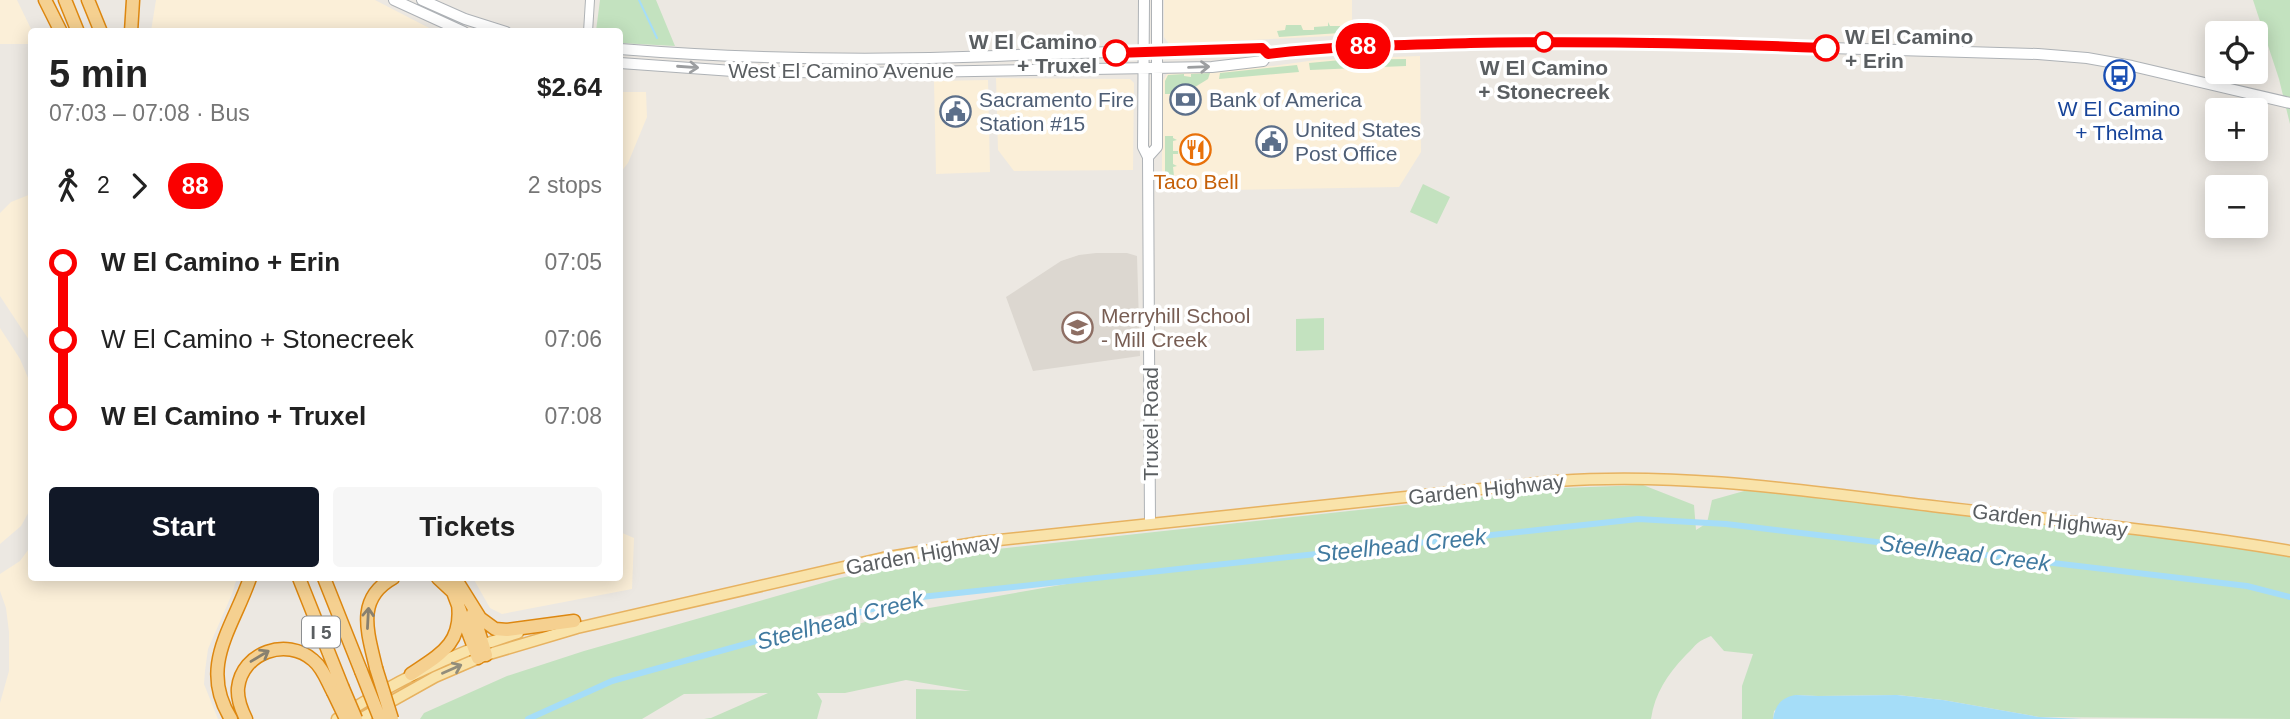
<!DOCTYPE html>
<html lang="en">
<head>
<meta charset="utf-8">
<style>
  :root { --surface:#fff; --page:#f6f6f6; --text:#222; --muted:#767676; --accent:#111827 }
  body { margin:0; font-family:Helvetica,sans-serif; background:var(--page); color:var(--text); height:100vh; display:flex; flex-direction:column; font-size:26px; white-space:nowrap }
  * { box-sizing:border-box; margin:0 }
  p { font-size:23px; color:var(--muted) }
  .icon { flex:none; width:38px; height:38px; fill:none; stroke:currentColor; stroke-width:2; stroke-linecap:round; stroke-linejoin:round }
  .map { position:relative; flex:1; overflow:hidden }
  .side { position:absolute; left:28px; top:28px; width:595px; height:553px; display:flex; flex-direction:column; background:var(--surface); border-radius:7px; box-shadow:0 4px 18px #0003 }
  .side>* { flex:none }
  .badge { padding:0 14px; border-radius:23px; font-size:24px; line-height:46px }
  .fabs { position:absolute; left:2205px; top:21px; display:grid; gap:14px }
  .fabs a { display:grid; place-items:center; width:63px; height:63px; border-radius:7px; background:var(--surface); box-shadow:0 4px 18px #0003; font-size:35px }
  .map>.badge { position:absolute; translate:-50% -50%; box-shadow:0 0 0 4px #fff }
  .legs { display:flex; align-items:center; gap:10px; height:77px; padding:0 21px; font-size:23px }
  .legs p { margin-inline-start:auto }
  .head { display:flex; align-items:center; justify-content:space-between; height:119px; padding:0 21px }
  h1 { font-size:38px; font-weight:700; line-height:52px }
  .button { display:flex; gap:14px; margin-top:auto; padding:14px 21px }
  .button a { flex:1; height:80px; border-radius:7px; background:var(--accent); color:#fff; font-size:28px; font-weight:700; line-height:80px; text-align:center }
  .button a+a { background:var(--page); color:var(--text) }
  ul { padding:0 21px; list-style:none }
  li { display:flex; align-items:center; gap:24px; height:77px; font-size:26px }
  li i { display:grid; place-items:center; width:10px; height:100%; margin:0 9px; background:currentColor }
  li i::after { content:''; width:18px; height:18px; margin:-9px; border:5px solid; border-radius:50%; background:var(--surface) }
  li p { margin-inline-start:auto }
  li:first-child i { background:linear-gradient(#0000 50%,currentColor 0) }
  li:last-child i { background:linear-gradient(currentColor 50%,#0000 0) }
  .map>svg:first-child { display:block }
  .commercial { fill:#fbefd8 }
  .education { fill:#dcd7d0 }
  .green { fill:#c3e2bf; fill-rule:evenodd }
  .water { fill:#a5ddf8 }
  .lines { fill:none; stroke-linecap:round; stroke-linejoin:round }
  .stream { stroke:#a5ddf8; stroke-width:2 }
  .canal { stroke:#a5ddf8; stroke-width:6 }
  .tertiary-casing { stroke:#afb3b6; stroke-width:10 }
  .secondary-casing { stroke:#aeb2b6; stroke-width:12 }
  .primary-casing { stroke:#e7b260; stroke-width:13 }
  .motorway-casing { stroke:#dd8710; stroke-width:15 }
  .tertiary { stroke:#fff; stroke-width:8 }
  .secondary { stroke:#fff; stroke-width:10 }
  .primary { stroke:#f9e3aa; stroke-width:10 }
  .motorway { stroke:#f5d090; stroke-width:12 }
  .motorway-bridge-casing { stroke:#dd8710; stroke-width:15; stroke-linecap:butt }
  .motorway-bridge { stroke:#f5d090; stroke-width:12 }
  .oneway { stroke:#9c9ea0 }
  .oneway2 { stroke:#88806f }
  .oneway3 { stroke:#928d7b }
  .line-1-casing { stroke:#fff; stroke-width:16 }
  .line-1 { stroke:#fa0000; stroke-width:10 }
  .stop-1-dot { fill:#fff; stroke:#fa0000; stroke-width:3.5 }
  .labels { text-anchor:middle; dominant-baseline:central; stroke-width:7; stroke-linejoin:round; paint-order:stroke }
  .shield { fill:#fff; stroke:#8c8e90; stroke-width:2 }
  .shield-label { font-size:19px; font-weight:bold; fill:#5a5e61 }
  .stop-label { font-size:21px; font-weight:bold; fill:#5a5e61; stroke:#fff; text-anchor:start }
  .street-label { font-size:21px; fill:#5a5e61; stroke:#fff }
  .service-label { font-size:21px; fill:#4e5e75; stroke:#fff; text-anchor:start }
  .transit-label { font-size:21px; fill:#164399; stroke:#fff }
  .food-label { font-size:21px; fill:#c56008; stroke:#fff }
  .education-label { font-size:21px; fill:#785e54; stroke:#fff; text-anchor:start }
  .water-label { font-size:23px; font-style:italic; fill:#417aa0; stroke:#fff }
</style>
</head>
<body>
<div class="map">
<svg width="2290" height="719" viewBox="0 0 2290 719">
  <rect width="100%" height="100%" fill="#ece8e2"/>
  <path class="commercial" d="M0,0H17L32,31L31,44H0Z
    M156,0H375L435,31H151Z
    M1164,0H1352V35L1169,44L1164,37Z
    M1420,56L1421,152L1399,187L1162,191V82L1167,74L1273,66L1316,60Z
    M996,78L1130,79L1134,83L1133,170L1014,171L998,150Z
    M988,80L990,172L936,174L934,81Z
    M620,92H646L647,117L628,163L620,173Z
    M31,194V343L0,296V213L11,202Z
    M0,328L20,359L32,387L31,508L21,526L0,544Z
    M620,532L634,538L632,589L502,614L490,608L473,578H620Z
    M31,546L32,578H237L232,594L208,649L205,671L204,684L218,719H0V703L9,671V632L6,608L0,591V574L20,561Z"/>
  <path class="education" d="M1096,253H1127L1137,256L1140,356L1033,371L1006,297L1061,261L1079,255Z"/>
  <path class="green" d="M600,0H656L675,46L620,43V32L596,31Z
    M2253,0H2290V124L2279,79Z
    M1328,22L1330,26H1340V33L1279,37L1277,31L1285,30L1286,25H1301L1303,30H1314V27L1328,26Z
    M1406,59V66L1310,70L1309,63L1341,60Z
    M1297,65L1299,72L1219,79L1220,73Z
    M1210,73L1208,79L1195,87L1178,85L1177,94H1165V81L1168,75L1184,74V76L1191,77V74Z
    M1165,136H1173V138L1177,140L1173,141V151H1178V154H1173V164L1177,166L1173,167L1174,176H1165Z
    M1423,184L1450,197L1437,224L1410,212Z
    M1324,318V350L1296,351V319Z
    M1643,485L1694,505L1696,530L1707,523L1712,500L1762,486L1957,509L2290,554V719L2039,717L1943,700L1898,695L1818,696L1796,695L1774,711L1773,719H1742V686L1753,654L1724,651L1711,636C1694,643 1697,645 1685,656C1667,675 1655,693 1651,719H916V689L971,691L906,680L845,693H817L822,701L817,719H704L711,718L768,693L684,694L642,719H420L424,713L507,676L584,651L840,578L969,552L1563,488ZM1135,572L895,614L758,651L815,617L912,598Z"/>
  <path class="water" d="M1796,695L1818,696L1897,695L1943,700L2039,717L2082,719H1773C1775,705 1782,697 1796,695Z"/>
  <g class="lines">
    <path class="stream" d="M639,0L657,38"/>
    <path class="canal" d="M528,719L612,681L912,598L1638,519L1726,524L2205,581L2247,586L2290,597"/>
    <defs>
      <path id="tertiary" d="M588,32L590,0"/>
      <path id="secondary" d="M394,0L464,32
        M422,0L465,19L506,32
        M1144,0L1143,147L1148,157L1150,523
        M620,49C745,59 871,61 996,56C1085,51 1173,52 1262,48L1268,54L1347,47L1414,44L1625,42L2038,54L2087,58L2132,66L2290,103
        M620,63L733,71L857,73L1212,67L1263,61L1268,54
        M1148,157L1157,147V0"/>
      <path id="primary" d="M337,719C394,681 453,653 518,633
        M360,719L435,677L486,655L577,628L883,558L980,542L1557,481C1683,472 1807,491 1932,506C2051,520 2172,531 2290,551"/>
      <path id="motorway" d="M45,0L61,32
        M65,0L78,32
        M88,0L101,32
        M131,32L133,0
        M299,578L342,686
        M324,578L361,671
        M438,578L453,592L478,658
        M455,578L480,618L495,629L507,630L574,621
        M473,613L486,655
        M376,668C368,633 355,599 393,578
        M411,674C439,655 463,644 458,604
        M231,719C198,666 233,628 250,578
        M246,719C241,709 237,699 238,688C242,652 287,637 313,660C323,668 327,681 333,692"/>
    </defs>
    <use href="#tertiary" class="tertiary-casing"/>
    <use href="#secondary" class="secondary-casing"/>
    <use href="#primary" class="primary-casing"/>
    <use href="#motorway" class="motorway-casing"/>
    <use href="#tertiary" class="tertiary"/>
    <use href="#secondary" class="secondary"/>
    <use href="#primary" class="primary"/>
    <use href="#motorway" class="motorway"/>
    <defs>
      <path id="motorway-bridge" d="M376,668L392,719
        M361,671L380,719
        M342,686L356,719
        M333,692L346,719"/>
    </defs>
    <use href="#motorway-bridge" class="motorway-bridge-casing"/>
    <use href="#motorway-bridge" class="motorway-bridge"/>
  </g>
  <defs><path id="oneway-shaft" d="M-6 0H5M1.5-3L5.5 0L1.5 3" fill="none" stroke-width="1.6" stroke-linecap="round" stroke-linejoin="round" transform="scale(1.75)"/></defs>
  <g class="oneway">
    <use href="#oneway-shaft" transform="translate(688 67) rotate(4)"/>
    <use href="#oneway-shaft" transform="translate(1199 67) rotate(-2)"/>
  </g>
  <g class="oneway2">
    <use href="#oneway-shaft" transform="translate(368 618) rotate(-87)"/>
    <use href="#oneway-shaft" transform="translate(260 656) rotate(-31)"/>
  </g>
  <use class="oneway3" href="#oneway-shaft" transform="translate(452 669) rotate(-24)"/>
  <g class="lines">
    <defs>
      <path id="line-1" d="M1116,53L1262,48L1268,54C1335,46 1402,45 1470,43C1589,41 1707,43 1826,48"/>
    </defs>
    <use href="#line-1" class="line-1-casing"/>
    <use href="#line-1" class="line-1"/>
  </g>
  <defs>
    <symbol id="bus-ring" viewBox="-11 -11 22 22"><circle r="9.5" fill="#fff" stroke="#1a4fb4" stroke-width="1.5"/><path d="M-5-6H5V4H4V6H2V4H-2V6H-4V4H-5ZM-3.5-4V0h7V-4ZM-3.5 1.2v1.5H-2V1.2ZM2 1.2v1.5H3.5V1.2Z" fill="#1a4fb4"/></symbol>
    <symbol id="bank-ring" viewBox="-11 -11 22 22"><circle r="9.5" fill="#fff" stroke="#5c6f8a" stroke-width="1.5"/><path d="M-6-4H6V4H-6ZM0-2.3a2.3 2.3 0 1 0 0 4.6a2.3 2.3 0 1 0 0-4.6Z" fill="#5c6f8a"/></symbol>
    <symbol id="civic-ring" viewBox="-11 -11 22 22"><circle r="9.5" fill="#fff" stroke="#5c6f8a" stroke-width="1.5"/><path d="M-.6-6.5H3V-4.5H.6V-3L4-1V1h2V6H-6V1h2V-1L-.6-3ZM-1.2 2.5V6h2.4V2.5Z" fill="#5c6f8a"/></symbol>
    <symbol id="restaurant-ring" viewBox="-11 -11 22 22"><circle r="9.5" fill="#fff" stroke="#e8710a" stroke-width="1.5"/><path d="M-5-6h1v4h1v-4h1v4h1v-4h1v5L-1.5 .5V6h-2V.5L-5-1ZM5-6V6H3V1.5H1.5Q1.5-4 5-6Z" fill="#e8710a"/></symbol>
    <symbol id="school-ring" viewBox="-11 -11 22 22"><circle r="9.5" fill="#fff" stroke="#8d6e63" stroke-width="1.5"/><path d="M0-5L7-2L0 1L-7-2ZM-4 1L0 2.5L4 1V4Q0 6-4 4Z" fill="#8d6e63"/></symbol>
  </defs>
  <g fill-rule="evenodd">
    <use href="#bus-ring" x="2102" y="58" width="35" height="35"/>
    <use href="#bank-ring" x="1168" y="82" width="35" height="35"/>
    <use href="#civic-ring" x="938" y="94" width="35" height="35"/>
    <use href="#civic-ring" x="1254" y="124" width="35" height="35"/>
    <use href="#restaurant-ring" x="1178" y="132" width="35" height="35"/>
    <use href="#school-ring" x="1060" y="310" width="35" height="35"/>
  </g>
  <g class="stop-1-dot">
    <circle cx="1544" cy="42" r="9"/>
    <circle cx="1826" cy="48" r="12"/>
    <circle cx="1116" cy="53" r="12"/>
  </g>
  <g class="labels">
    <rect class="shield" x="302" y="616.5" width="38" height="31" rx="5"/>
    <g class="shield-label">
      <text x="321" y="632">I 5</text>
    </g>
    <g class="stop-label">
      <text x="1845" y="36">W El Camino<tspan x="1845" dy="24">+ Erin</tspan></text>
      <text x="1097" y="41" text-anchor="end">W El Camino<tspan x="1097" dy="24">+ Truxel</tspan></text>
      <text x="1544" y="67" text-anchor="middle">W El Camino<tspan x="1544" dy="24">+ Stonecreek</tspan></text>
    </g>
    <g class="street-label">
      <text x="841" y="70">West El Camino Avenue</text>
      <text transform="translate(1150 424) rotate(-90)">Truxel Road</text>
      <text transform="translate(1486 489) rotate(-6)">Garden Highway</text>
      <text transform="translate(2050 520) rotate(7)">Garden Highway</text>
      <text transform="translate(923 554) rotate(-10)">Garden Highway</text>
    </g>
    <g class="service-label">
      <text x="979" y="99">Sacramento Fire<tspan x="979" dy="24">Station #15</tspan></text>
      <text x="1209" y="99">Bank of America</text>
      <text x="1295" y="129">United States<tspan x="1295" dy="24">Post Office</tspan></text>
    </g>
    <g class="transit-label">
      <text x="2119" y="108">W El Camino<tspan x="2119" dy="24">+ Thelma</tspan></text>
    </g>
    <g class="food-label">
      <text x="1196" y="181">Taco Bell</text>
    </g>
    <g class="education-label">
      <text x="1101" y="315">Merryhill School<tspan x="1101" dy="24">- Mill Creek</tspan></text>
    </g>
    <g class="water-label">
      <text transform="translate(1401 545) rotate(-6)">Steelhead Creek</text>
      <text transform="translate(1965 553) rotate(7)">Steelhead Creek</text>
      <text transform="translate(840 620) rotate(-15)">Steelhead Creek</text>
    </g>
  </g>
</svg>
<div class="fabs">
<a><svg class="icon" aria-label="locate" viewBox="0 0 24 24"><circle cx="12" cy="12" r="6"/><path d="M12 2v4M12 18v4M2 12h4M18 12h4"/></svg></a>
<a>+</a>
<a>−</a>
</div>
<b class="badge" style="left:1363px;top:46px;background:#fa0000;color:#fff">88</b>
<section class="side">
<div class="head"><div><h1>5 min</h1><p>07:03 – 07:08 · Bus</p></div><b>$2.64</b></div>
<div class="legs"><svg class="icon" aria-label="walk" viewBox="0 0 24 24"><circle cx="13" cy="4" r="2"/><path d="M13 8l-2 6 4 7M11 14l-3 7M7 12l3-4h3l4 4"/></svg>2<svg class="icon" aria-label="forward" viewBox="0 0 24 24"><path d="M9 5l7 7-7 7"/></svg><b class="badge" style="background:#fa0000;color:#fff">88</b><p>2 stops</p></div>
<ul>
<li><i style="color:#fa0000"></i><b>W El Camino + Erin</b><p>07:05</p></li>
<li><i style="color:#fa0000"></i><span>W El Camino + Stonecreek</span><p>07:06</p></li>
<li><i style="color:#fa0000"></i><b>W El Camino + Truxel</b><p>07:08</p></li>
</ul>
<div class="button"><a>Start</a><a>Tickets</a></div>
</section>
</div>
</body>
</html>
